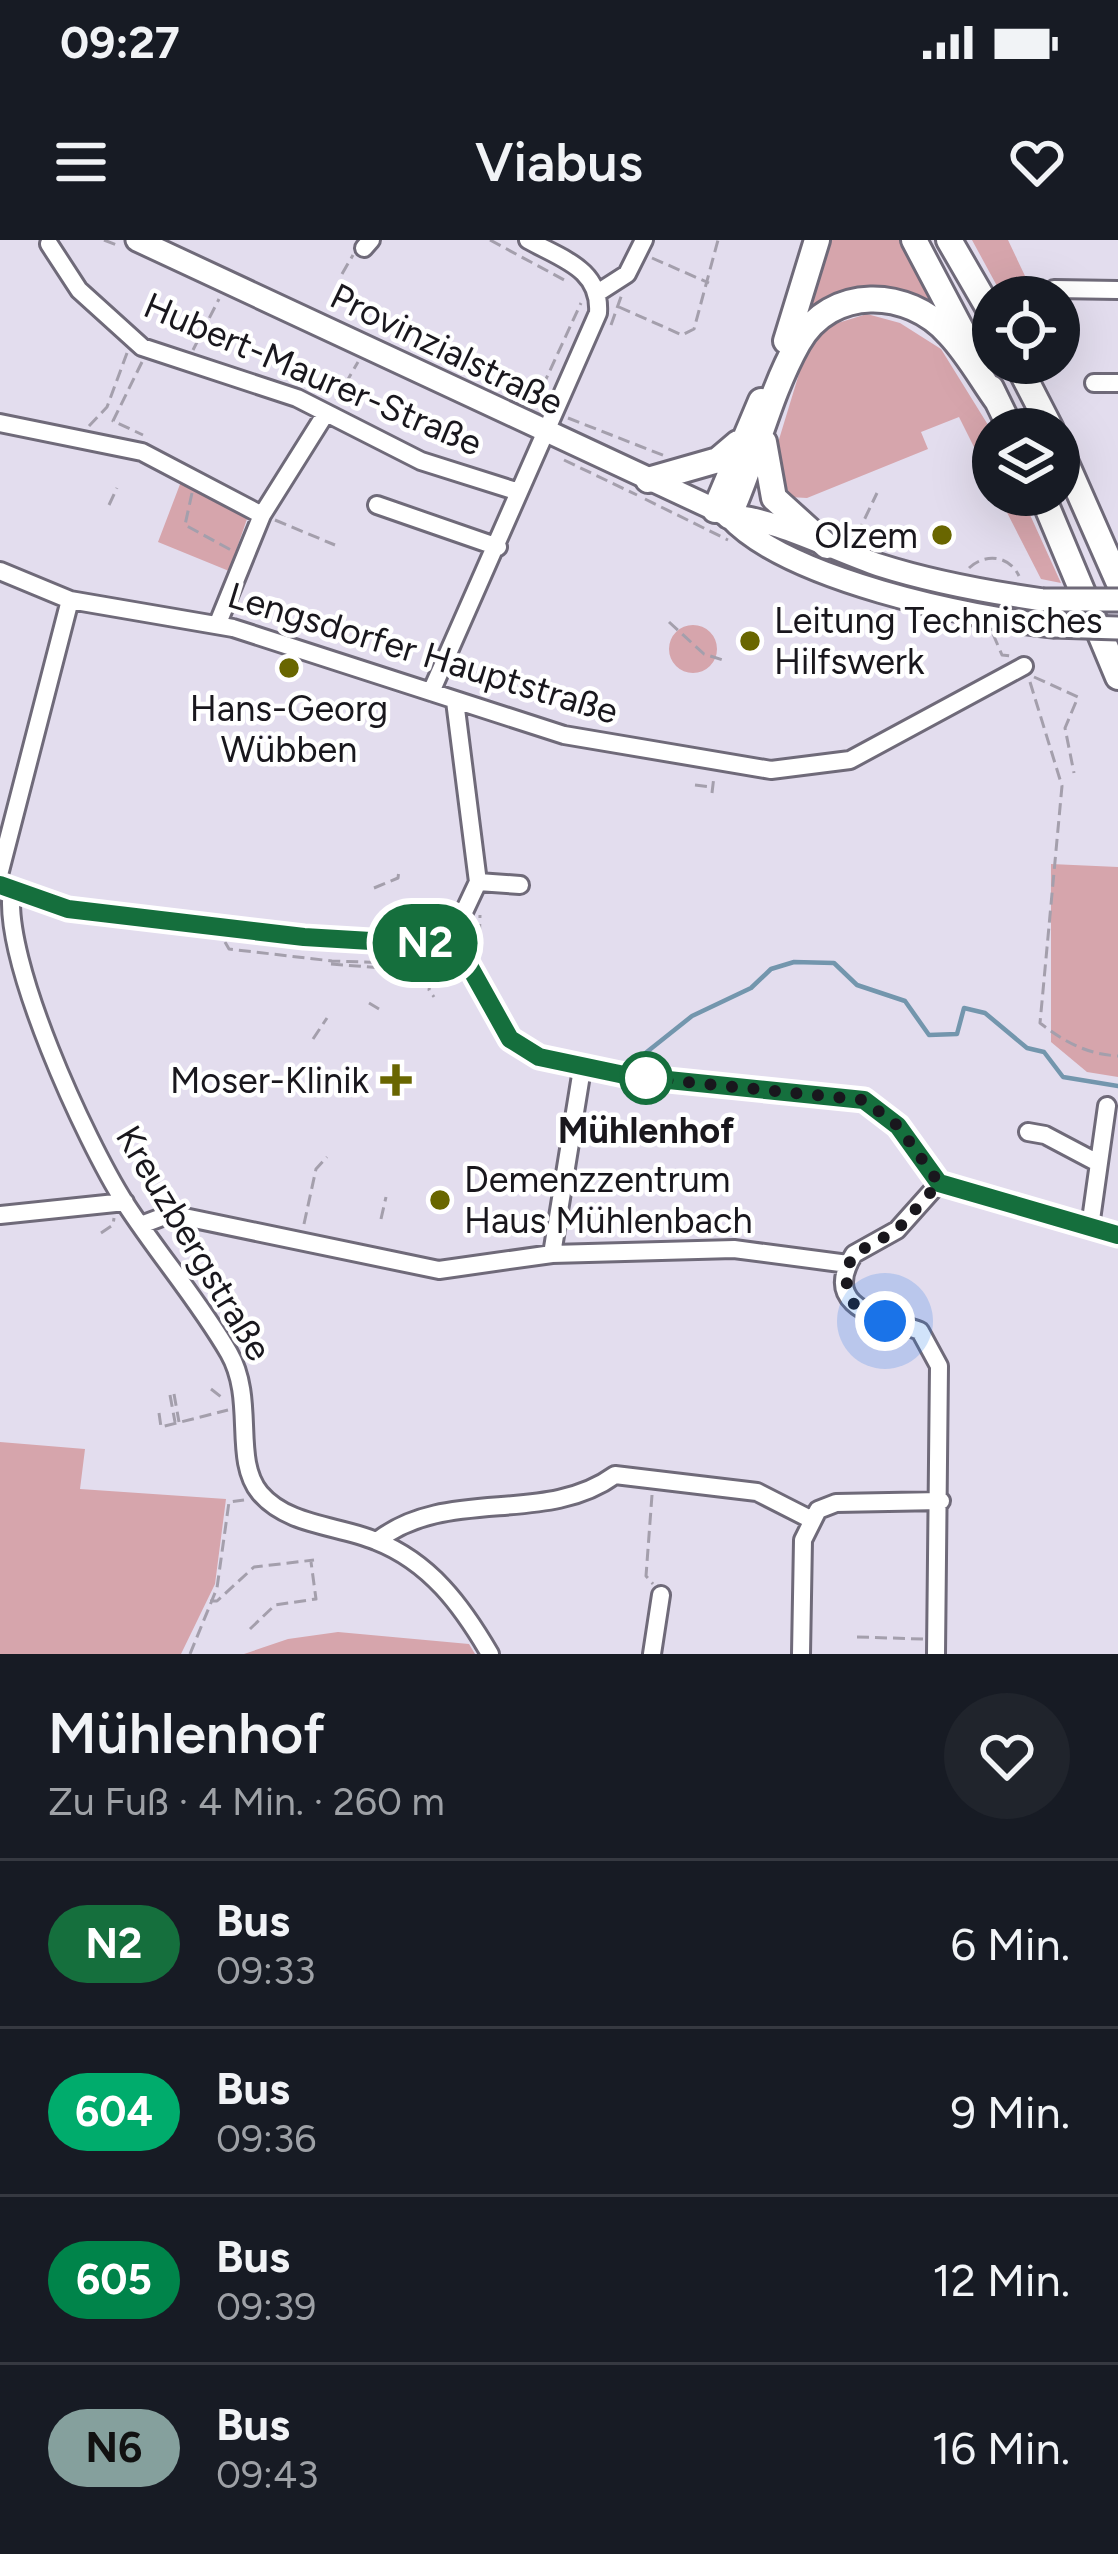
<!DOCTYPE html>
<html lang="de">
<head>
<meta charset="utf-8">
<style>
  :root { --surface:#171b24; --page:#20242c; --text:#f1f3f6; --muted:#9ea1a6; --line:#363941 }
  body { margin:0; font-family:Figtree,sans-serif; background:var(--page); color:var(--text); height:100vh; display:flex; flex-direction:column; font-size:45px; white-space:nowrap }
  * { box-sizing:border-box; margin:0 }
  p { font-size:39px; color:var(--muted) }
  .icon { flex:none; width:66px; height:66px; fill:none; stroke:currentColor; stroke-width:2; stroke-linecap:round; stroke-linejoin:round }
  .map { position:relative; height:1414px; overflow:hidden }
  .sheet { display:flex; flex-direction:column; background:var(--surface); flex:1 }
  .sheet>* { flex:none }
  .badge { padding:0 24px; border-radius:39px; font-size:42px; line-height:78px }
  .fabs { position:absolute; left:972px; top:36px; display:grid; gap:24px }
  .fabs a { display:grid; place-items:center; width:108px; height:108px; border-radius:50%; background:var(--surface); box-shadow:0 12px 48px #0002; font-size:60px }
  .you { position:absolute; width:60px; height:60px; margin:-30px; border:9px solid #fff; border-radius:50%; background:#1a73e8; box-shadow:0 0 0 18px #1a73e833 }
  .map>.badge { position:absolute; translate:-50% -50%; box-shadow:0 0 0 6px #fff }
  .round { display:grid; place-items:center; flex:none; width:126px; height:126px; border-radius:63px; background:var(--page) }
  .overview { display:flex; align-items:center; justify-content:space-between; height:204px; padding:0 48px }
  h1 { font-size:57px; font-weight:600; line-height:90px }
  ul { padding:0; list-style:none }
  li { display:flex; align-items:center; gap:36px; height:168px; padding:0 48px; border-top:3px solid var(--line) }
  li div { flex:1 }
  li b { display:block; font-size:45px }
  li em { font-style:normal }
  li .badge { min-width:132px; font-weight:700; text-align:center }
  .status { display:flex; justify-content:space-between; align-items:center; height:84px; padding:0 60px; background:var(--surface); direction:ltr }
  .status svg { height:33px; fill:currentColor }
  header { display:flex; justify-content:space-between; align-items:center; height:156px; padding:0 48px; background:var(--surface); font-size:54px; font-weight:600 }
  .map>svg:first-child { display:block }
  .green { fill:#d6a5ac }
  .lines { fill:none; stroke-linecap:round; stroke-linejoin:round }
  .stream { stroke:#7396ad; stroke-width:4.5 }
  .minor-casing { stroke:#6f6a79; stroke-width:22 }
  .major-casing { stroke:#6f6a79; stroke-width:27 }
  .highway-casing { stroke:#6f6a79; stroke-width:30 }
  .path { stroke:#a49fac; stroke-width:3; stroke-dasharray:12 6; stroke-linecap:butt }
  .minor { stroke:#fff; stroke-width:16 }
  .major { stroke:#fff; stroke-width:21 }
  .highway { stroke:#fff; stroke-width:24 }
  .major-bridge-casing { stroke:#6f6a79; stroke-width:27; stroke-linecap:butt }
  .major-bridge { stroke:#fff; stroke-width:21 }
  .line-casing { stroke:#fff; stroke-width:27 }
  .line { stroke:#156f3d; stroke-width:18 }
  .walk { stroke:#19171d; stroke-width:12; stroke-dasharray:0 21.6 }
  .poi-dot { fill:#696600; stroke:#fff; stroke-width:4.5 }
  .stop-dot { fill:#fff; stroke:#156f3d; stroke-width:6 }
  .labels { text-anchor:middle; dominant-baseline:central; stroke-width:9; stroke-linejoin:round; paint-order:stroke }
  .street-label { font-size:36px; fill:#19171d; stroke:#fff }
  .poi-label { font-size:36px; fill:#19171d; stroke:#fff; text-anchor:end }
  .stop-label { font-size:36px; font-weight:bold; fill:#19171d; stroke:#fff }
</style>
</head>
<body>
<div class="status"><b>09:27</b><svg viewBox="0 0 49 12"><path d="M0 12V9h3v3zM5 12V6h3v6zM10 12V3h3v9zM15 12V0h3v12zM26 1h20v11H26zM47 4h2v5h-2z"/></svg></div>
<header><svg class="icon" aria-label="menu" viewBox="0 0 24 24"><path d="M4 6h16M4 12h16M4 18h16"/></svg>Viabus<svg class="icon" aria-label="heart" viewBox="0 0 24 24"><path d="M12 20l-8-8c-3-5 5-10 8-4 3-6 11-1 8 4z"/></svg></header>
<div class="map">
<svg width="1118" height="1414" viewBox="0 0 1118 1414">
  <rect width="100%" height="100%" fill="#e3ddee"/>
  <path class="green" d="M822,0H899L947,80L891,55L800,92Z
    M972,0H1008L1035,57H1003Z
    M867,74L900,83L941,109L993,193V245L959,177L921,192L928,209L807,258L789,257L777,206L805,114L828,86Z
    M182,239L247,279L229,331L158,302Z
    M998,255H1021L1061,343L1041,339Z
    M669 409a24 24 0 1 1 48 0a24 24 0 1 1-48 0Z
    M1051,624L1118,627V837L1087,832L1051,802Z
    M0,1202L85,1209L80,1249L226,1259L215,1344L181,1414H0Z
    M338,1392L469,1404L475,1414H244L288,1399Z"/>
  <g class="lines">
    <path class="stream" d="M638,819L692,776L751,748L771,729L794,722L834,723L857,745L905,761L929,795L957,794L964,768L985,773L1027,808L1044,812L1063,837L1118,846"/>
    <defs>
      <path id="minor" d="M49,4L79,50L142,107L297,158L421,221L519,252
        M364,8L371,0
        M1054,49L1118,50
        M599,52L627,34L644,0
        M1094,143H1118
        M0,183L142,212L262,275
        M377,265L498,307
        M0,331L70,360L233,388L564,495L771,530L850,520L1024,426
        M218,383L262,275L326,173
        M431,452L598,73C601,29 562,19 528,0
        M0,631L70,360
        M478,642L520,645
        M0,645L67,669L304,697L438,705L467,722L510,799L539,817L629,836L864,860L898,887L939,943L1118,995
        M12,649C1,718 86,902 125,963C158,1014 199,1061 229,1113C256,1160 232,1219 260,1253C288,1286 338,1285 376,1301C430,1322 462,1366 490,1414
        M447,708L478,642L455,461
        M582,829L552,1014L734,1009L848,1024
        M1028,892L1045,895L1098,923
        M0,975L125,962
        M141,985L170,974L439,1030L552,1014
        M1090,987L1107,866
        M377,1301C447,1246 545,1286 615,1235L757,1252L810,1279
        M652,1414L661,1355
        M801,1414L803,1300L818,1270L836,1263L941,1261
        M936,1414L939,1126L920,1091C884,1077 819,1070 854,1014L897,990L939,943"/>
      <path id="major" d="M137,0L729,276C769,276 837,311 879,325C932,342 987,352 1043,360
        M729,276C785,339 970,378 1053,386"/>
      <path id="highway" d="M914,0L970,106
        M949,0L993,76
        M786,101L817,0
        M1017,123L1051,189
        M991,148L1011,189
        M764,202L774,258L827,306
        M1059,207L1118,341
        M648,240L718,220L738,203
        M1042,255L1118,437
        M715,270L761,161
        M729,276C755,220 768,156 798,103C831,45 908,48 949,94C968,114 982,140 998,162"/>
    </defs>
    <use href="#minor" class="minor-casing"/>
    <use href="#major" class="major-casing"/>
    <use href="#highway" class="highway-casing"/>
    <path class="path" d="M104,0L119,6
      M490,0L568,42
      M652,18L709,43
      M342,34L353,15
      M619,67L682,95L694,89L718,0
      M611,85L622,54
      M193,110L219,59
      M142,122L113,181L143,195
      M336,160L358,122
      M535,163L581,63
      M568,178L665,216
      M89,186L107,167L127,113
      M564,220L637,255
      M192,253L185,285L231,310
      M645,259L728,300
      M109,265L117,248
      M275,280L335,305
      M857,295L877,253
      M969,328C985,313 1009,315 1019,336
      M669,382L704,414L723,420
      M993,394L1002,415L1011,416
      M1034,437L1078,457L1065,488L1074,533
      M1030,442L1062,546L1040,783C1065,802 1086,814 1118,816
      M695,545L711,547
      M712,553L714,536
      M374,648L398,638L399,630
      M225,702L229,709L332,721L423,724
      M479,714L480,675
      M331,724L432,732L429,750L434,757
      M413,729L442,728
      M369,763L379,769
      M313,799L327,778
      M381,979L386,957
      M304,984L316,929L327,917
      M101,993L113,985L114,978
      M211,1149L225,1160
      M174,1154L179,1182
      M170,1155L175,1182
      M159,1173L161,1187L228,1170
      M652,1255L646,1336L653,1344
      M210,1361H217L254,1327L314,1320
      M250,1389L275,1365L316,1359L311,1322
      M857,1397L923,1399
      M190,1414L217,1348L229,1262L244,1260"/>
    <use href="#minor" class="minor"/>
    <use href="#major" class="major"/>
    <use href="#highway" class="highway"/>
    <defs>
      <path id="major-bridge" d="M1043,360H1118
        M1053,386L1118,388"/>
    </defs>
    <use href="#major-bridge" class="major-bridge-casing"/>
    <use href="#major-bridge" class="major-bridge"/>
  </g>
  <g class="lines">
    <defs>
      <path id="line" d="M0,645L68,669L304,697L438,705L467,722L510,799L539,817L629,836L864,860L898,886L939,943L1118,995"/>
    </defs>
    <use href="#line" class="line-casing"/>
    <use href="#line" class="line"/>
    <path class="walk" d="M646,838L864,860L898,886L939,943L897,990L854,1014C844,1031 844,1046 854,1064L885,1081"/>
  </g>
  <g class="poi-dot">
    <circle cx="942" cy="295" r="12"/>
    <circle cx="750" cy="401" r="12"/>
    <circle cx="289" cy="428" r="12"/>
    <path d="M390 822h12v12h12v12h-12v12h-12v-12h-12v-12h12z"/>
    <circle cx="440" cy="960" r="12"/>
  </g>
  <circle class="stop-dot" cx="646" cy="838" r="24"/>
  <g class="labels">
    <g class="street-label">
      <text transform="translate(447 109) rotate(26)">Provinzialstraße</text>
      <text transform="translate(313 134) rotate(23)">Hubert-Maurer-Straße</text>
      <text transform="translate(423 413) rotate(17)">Lengsdorfer Hauptstraße</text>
      <text transform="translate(194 1003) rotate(59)">Kreuzbergstraße</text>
    </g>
    <g class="poi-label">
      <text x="918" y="295">Olzem</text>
      <text x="774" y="380" text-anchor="start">Leitung Technisches<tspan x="774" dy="41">Hilfswerk</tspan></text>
      <text x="289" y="468" text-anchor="middle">Hans-Georg<tspan x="289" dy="41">Wübben</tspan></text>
      <text x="369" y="840">Moser-Klinik</text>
      <text x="464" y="939" text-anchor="start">Demenzzentrum<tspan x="464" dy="41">Haus Mühlenbach</tspan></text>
    </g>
    <g class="stop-label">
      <text x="646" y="890">Mühlenhof</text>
    </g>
  </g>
</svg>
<div class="fabs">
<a><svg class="icon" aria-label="locate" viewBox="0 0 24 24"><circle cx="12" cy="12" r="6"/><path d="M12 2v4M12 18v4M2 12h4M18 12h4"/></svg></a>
<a><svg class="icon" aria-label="layers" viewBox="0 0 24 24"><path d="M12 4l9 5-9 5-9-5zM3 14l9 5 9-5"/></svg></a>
</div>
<div class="you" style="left:885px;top:1081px"></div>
<b class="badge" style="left:425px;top:703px;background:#156f3d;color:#fff">N2</b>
</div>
<section class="sheet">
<div class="overview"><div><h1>Mühlenhof</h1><p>Zu Fuß · 4 Min. · 260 m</p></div><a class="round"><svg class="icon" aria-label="heart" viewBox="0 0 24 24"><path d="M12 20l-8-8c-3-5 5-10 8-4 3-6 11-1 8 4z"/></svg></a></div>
<ul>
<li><span class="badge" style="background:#156f3d;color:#fff">N2</span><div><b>Bus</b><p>09:33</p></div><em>6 Min.</em></li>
<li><span class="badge" style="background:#00ac6c;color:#fff">604</span><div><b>Bus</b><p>09:36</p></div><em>9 Min.</em></li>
<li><span class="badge" style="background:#00844a;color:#fff">605</span><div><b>Bus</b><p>09:39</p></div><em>12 Min.</em></li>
<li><span class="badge" style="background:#85a09d;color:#111">N6</span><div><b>Bus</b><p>09:43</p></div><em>16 Min.</em></li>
</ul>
</section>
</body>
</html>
